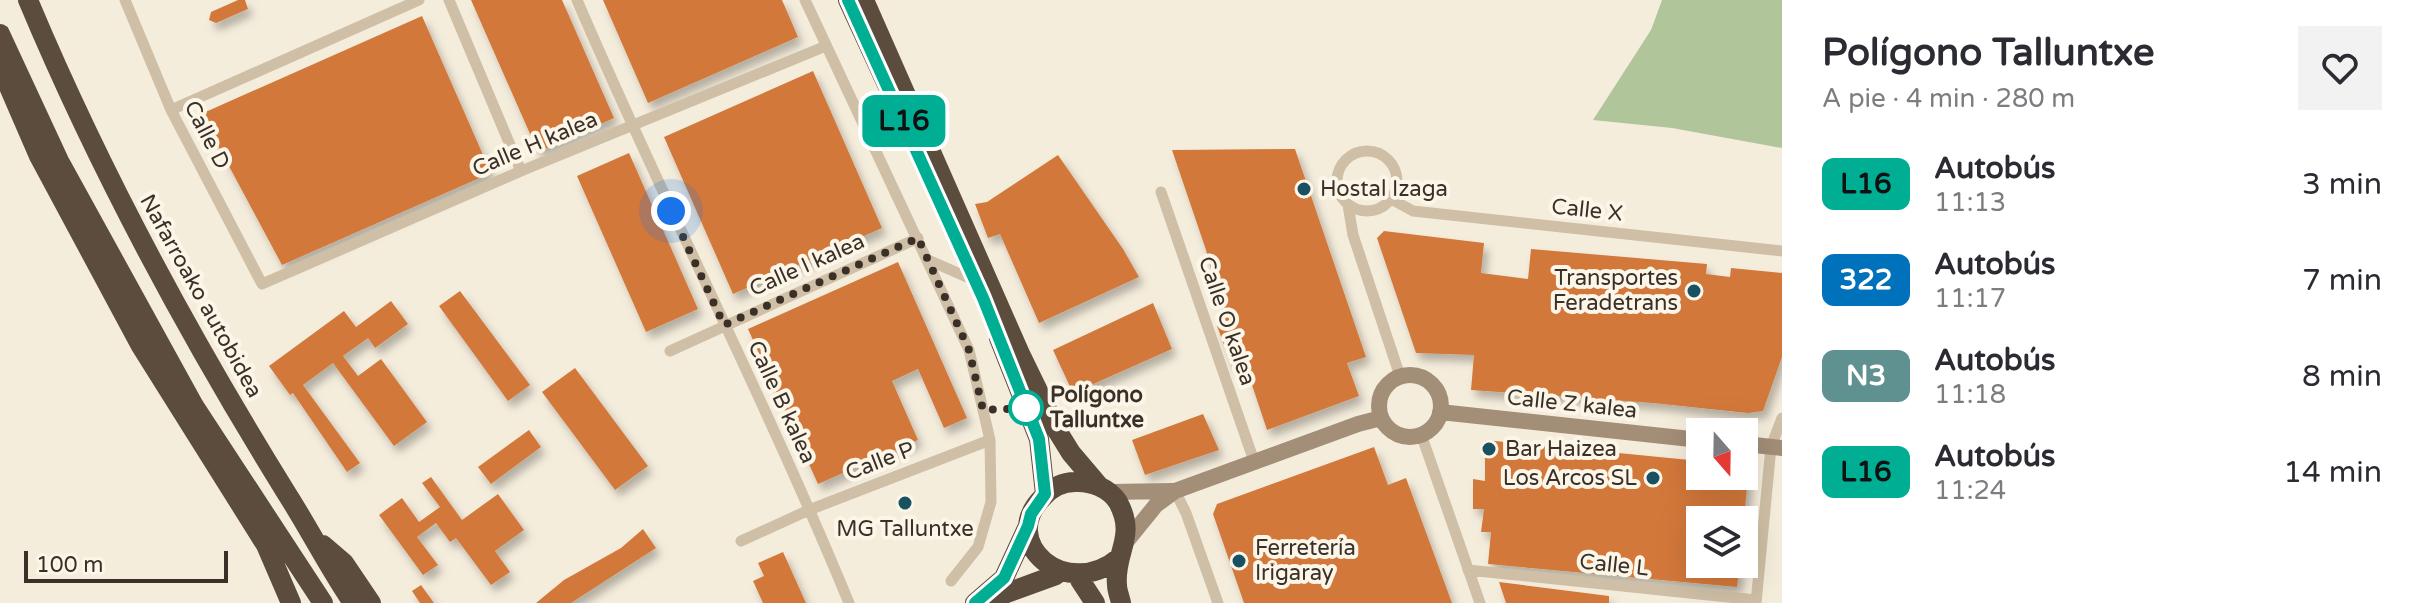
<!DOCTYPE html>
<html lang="es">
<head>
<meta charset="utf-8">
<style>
  :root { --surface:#fff; --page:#f2f2f3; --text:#2b2b33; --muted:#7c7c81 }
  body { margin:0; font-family:"Varela Round",sans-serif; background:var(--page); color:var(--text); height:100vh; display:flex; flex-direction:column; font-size:30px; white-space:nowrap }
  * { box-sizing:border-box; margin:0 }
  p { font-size:26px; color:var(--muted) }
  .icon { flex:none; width:44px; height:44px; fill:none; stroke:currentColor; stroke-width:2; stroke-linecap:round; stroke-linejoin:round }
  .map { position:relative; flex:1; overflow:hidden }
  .details { display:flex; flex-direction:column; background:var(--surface); width:640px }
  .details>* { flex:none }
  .badge { padding:0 16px; border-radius:12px; font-size:28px; line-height:52px }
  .needle { width:52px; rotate:160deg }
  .tools { position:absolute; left:1686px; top:418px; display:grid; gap:16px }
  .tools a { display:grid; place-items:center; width:72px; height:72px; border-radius:0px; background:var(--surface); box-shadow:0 8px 32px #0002; font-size:40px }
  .scale { position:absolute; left:24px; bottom:20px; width:204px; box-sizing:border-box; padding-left:8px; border:4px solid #3a3028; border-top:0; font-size:22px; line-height:28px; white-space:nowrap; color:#3a3028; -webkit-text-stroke:6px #fcf6e9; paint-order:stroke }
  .you { position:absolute; width:40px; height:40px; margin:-20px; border:6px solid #fff; border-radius:50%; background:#1a73e8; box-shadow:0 0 0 12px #1a73e833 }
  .map>.badge { position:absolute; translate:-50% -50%; box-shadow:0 0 0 4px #fff }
  .round { display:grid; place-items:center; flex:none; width:84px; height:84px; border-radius:0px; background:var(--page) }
  .head { display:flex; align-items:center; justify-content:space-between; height:136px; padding:0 40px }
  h1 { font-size:38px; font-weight:700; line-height:60px }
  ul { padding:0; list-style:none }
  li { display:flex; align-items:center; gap:24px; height:96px; padding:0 40px }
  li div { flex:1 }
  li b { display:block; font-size:30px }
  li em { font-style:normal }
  li .badge { min-width:88px; font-weight:700; text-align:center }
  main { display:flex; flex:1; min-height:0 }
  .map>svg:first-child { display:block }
  .green { fill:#b0c69a }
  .building { fill:#d3783b; filter:url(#shadow) }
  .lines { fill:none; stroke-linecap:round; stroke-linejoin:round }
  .street { stroke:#cfbfa6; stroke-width:11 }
  .secondary { stroke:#a38e77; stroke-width:16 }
  .highway { stroke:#5c4c3e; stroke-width:20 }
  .line-casing { stroke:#fff; stroke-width:18 }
  .line { stroke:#00af93; stroke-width:12 }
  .walk { stroke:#3a3028; stroke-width:8; stroke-dasharray:0 14.4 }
  .poi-dot { fill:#185161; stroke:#fcf6e9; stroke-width:3 }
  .stop-dot { fill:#fff; stroke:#00af93; stroke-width:4 }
  .labels { text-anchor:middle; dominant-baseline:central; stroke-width:8; stroke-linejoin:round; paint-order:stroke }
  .street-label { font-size:22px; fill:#3a3028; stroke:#fcf6e9 }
  .poi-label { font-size:22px; fill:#3a3028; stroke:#fcf6e9; text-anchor:start }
  .stop-label { font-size:22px; font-weight:bold; fill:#3a3028; stroke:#fcf6e9; text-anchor:start }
</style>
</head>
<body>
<main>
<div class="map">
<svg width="1782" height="603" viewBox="0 0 1782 603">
  <defs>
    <filter id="shadow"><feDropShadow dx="4.5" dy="7" stdDeviation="4" flood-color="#0004"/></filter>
  </defs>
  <rect width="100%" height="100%" fill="#f5eddc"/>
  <path class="green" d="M1662,0H1782V148L1672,128L1593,120L1651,30Z"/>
  <path class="building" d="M238,0H245L248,9L216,23L209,20L211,12Z
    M471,0H562L614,118L538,152Z
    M603,0H782L798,37L648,103Z
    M422,16L491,173L282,265L201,114Z
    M813,71L882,228L733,294L664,137Z
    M1295,149L1366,357L1347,363L1359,396L1267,430L1244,361L1232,366L1217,326L1225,323L1206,250L1172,150Z
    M629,153L698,309L646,332L577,176Z
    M1058,155L1123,249L1139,277L1039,323L1000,234L988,238L975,204L987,202Z
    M1384,231L1484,243L1481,273L1528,279L1531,249L1707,264L1706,274L1730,277L1731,268L1782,273V357L1763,411L1748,413L1653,403L1471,390L1474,355L1416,353L1377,238Z
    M898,262L967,418L944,428L918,369L892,381L918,440L818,484L748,329Z
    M460,291L530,385L508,401L439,306Z
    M391,301L408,324L375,348L368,338L343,356L358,376L381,359L427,422L394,446L333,363L303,385L360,463L347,472L293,393L290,395L269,366L344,311L356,327Z
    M1153,303L1172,349L1073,393L1053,350Z
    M575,368L648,466L615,490L542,392Z
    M1203,414L1219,450L1145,475L1132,440Z
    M529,430L541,447L491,484L478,467Z
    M1485,440L1700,461V476H1748L1744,520H1700V564H1740L1737,587L1488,564L1491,532H1481L1484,509H1473V479L1485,481Z
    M1374,447L1388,485L1406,478L1452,603H1244L1213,514L1217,504Z
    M431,477L462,520L498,494L524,530L495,551L510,572L491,585L456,538L450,542L436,523L417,537L438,565L423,575L379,515L402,498L419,522L440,507L422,483Z
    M643,529L656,548L571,603H536L564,580L621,548Z
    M783,552L806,603H763L753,581L764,576L758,563Z
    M1499,582L1609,596V603H1506Z
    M421,585L434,603H420L412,591Z"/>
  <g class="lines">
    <path class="street" d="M125,0L171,110L262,284L521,171L826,46
      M449,0L521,171
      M577,0C664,203 765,399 849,603
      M805,0L969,350L990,440L991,502L978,547L951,581
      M171,110L419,0
      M1337 181a30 30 0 1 1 60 0a30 30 0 1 1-60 0Z
      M1161,192L1255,464
      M1391,199L1413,211L1782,251
      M1348,205L1353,235L1400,376
      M928,260L976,281
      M670,351L918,238
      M1421,434L1480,603
      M1175,491L1186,513L1218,603
      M741,541L809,510L990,440
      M1468,570L1756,600
      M1756,603L1771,447L1782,418"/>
    <path class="secondary" d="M1379 406a31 31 0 1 1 62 0a31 31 0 1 1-62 0Z
      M1440,412L1700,440
      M1744,444L1782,448
      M1109,492L1173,491
      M1126,542L1156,505L1175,491L1358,424L1381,418"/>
    <path class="highway" d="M28,0C100,172 189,336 287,494C310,530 329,568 353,603
      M848,0L896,104
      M864,0L1021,356L1058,432L1071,453L1099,486
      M0,34L59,161L194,406L323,603
      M0,66L39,156L141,346L266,545L291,603
      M999,338L1039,439L1045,494
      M323,545L344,563L371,603
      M1120,557C1066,603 997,542 1043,497C1051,488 1063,482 1075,482C1091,481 1109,488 1118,502C1137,537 1114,552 1117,585C1117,591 1120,597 1121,603
      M1080,580L1095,603
      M975,603L1004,578L1028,526
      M994,603L1004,594L1056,575"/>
  </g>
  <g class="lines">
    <defs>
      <path id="line" d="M848,0L983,298L1039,439L1045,494L1031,514L1028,526L1004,578L975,603"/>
    </defs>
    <use href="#line" class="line-casing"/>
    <use href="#line" class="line"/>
    <path class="walk" d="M671,211L724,325L918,238L969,350L983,410L1026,408"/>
  </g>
  <g class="poi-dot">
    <circle cx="1304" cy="189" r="8"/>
    <circle cx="1694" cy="291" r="8"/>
    <circle cx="1489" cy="449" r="8"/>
    <circle cx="1653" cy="478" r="8"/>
    <circle cx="905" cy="503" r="8"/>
    <circle cx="1239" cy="561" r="8"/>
  </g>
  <circle class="stop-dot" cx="1026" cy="408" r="16"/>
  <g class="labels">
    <g class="street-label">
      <text transform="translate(207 135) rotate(63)">Calle D</text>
      <text transform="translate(535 144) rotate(-23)">Calle H kalea</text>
      <text transform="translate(1587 210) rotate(6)">Calle X</text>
      <text transform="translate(807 265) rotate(-24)">Calle I kalea</text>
      <text transform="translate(201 296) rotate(61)">Nafarroako autobidea</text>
      <text transform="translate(1227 321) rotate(71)">Calle O kalea</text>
      <text transform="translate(782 402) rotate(65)">Calle B kalea</text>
      <text transform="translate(1572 404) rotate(6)">Calle Z kalea</text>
      <text transform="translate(880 461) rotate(-21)">Calle P</text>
      <text transform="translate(1614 565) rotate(6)">Calle L</text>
    </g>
    <g class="poi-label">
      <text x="1320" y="189">Hostal Izaga</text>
      <text x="1678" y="278" text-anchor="end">Transportes<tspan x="1678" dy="25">Feradetrans</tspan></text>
      <text x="1505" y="449">Bar Haizea</text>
      <text x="1637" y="478" text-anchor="end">Los Arcos SL</text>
      <text x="905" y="529" text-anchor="middle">MG Talluntxe</text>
      <text x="1255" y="548">Ferretería<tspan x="1255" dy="25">Irigaray</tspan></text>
    </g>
    <g class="stop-label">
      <text x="1050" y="395">Polígono<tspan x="1050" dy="25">Talluntxe</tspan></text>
    </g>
  </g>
</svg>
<div class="tools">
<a><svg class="needle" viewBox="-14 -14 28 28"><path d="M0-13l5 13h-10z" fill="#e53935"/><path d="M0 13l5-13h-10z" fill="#7c7c81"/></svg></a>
<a><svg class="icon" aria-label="layers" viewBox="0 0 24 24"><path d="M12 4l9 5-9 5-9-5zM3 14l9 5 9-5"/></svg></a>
</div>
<div class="scale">100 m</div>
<div class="you" style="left:671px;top:211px"></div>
<b class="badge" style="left:904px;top:121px;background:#00af93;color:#111">L16</b>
</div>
<section class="details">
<div class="head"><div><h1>Polígono Talluntxe</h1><p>A pie · 4 min · 280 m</p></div><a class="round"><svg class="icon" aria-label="heart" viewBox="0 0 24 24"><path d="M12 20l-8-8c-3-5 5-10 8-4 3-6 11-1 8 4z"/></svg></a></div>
<ul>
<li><span class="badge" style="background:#00af93;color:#111">L16</span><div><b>Autobús</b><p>11:13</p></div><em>3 min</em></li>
<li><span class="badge" style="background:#0072bc;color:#fff">322</span><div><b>Autobús</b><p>11:17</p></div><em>7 min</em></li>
<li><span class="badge" style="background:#609191;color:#fff">N3</span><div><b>Autobús</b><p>11:18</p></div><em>8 min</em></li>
<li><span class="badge" style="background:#00af93;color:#111">L16</span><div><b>Autobús</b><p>11:24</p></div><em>14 min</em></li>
</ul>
</section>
</main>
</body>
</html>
